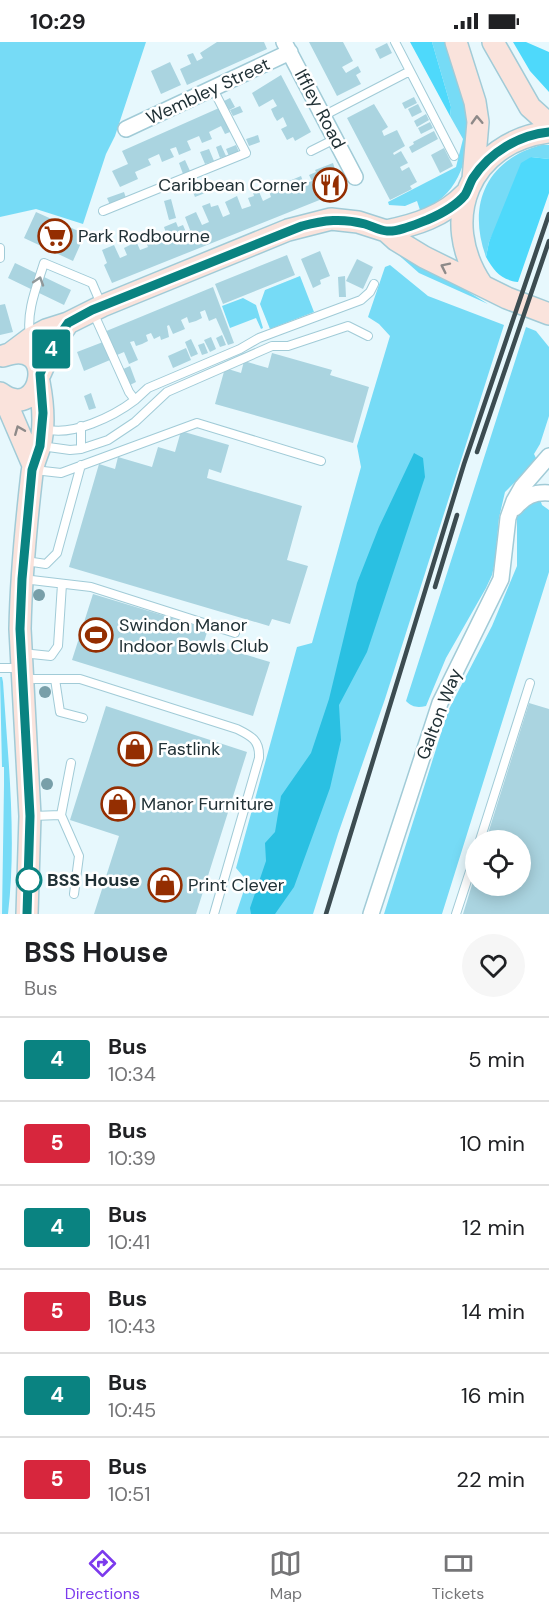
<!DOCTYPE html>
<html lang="en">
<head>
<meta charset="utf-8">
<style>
  :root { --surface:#fff; --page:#f6f6f6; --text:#202124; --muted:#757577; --line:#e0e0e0; --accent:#7c3aed }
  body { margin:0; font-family:"DM Sans",sans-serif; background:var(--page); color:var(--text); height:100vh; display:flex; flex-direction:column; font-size:22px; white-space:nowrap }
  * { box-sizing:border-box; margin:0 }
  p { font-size:20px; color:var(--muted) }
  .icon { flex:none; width:33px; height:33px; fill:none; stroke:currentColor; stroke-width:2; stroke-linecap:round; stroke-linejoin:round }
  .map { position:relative; height:872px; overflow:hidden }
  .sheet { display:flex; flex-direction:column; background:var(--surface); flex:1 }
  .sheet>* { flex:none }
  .badge { padding:0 12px; border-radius:4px; font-size:21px; line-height:39px }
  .buttons { position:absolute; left:465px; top:788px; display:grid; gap:12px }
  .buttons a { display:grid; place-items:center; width:66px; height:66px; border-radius:50%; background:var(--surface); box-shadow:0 3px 15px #0003; font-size:30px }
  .map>.badge { position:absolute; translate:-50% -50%; box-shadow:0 0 0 3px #fff }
  .round { display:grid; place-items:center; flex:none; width:63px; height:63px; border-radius:32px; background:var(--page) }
  .headline { display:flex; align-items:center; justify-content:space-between; height:102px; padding:0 24px }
  h1 { font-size:28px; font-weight:700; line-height:45px }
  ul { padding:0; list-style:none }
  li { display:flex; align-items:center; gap:18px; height:84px; padding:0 24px; border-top:2px solid var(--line) }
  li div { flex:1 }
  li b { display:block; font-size:22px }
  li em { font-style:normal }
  li .badge { min-width:66px; font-weight:700; text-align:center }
  .status { display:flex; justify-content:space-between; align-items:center; height:42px; padding:0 30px; background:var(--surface); direction:ltr }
  .status svg { height:16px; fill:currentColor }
  .menu { display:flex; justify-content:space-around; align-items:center; height:84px; border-top:2px solid var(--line); background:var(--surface); font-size:16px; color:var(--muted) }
  .menu a { display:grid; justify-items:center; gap:3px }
  .menu .selected { color:var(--accent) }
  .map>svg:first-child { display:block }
  .green { fill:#76dbf6 }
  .forest { fill:#4ed9fb }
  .water { fill:#2ac0e2 }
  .building { fill:#aad4e0 }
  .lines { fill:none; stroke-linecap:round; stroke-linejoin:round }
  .lane-casing { stroke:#a1cbd7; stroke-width:10 }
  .street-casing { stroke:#a1cbd7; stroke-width:18 }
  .secondary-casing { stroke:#a1cbd7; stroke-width:24 }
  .lane { stroke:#fff; stroke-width:8 }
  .street { stroke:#fff; stroke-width:15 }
  .secondary { stroke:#fae3dc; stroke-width:21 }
  .rail { stroke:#3c4c51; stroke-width:4.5 }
  .tree { fill:#789fa9 }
  .oneway { stroke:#8e8a89 }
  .oneway2 { stroke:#90989a }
  .line-casing { stroke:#fff; stroke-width:14 }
  .line { stroke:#0a8381; stroke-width:9 }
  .stop-dot { fill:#fff; stroke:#0a8381; stroke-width:3 }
  .labels { text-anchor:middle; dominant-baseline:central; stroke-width:5; stroke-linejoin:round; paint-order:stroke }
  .street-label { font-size:18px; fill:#213136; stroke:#fff }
  .poi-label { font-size:18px; fill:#213136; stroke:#fff; text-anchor:start }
  .stop-label { font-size:18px; font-weight:bold; fill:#213136; stroke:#fff; text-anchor:start }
</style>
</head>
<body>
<div class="status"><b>10:29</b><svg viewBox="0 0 49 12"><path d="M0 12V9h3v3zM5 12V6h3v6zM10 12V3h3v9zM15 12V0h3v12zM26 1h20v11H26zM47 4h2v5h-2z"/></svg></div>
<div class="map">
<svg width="549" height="872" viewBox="0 0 549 872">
  <rect width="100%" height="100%" fill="#e7f8fd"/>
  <path class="green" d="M0,0H146L115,94L106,112L83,182L36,167L0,175Z
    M432,0H447C453,19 467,54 468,72C471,110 461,155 420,168L417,159L405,164L389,163L388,160L456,125L463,97L450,74L451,65Z
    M541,103H549V117L531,115L489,200L486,215C467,163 486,118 541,103Z
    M394,209L451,239L488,262L419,231Z
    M390,223L428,254L504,283L385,657L338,792L313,872H236L247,839L236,826L297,605L312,601L361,425L357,404L390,294L379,282L368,275L385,225Z
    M300,234L314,270L270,287L260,262L265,248Z
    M243,256L256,263L263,286L261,287L256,276L230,286L222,264Z
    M526,285L536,289L549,305V374L540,402L534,412L537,418L505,450L499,476L495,520L492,533L486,546L446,616L426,664C417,666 412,665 406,659Z
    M540,457L542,463L549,468V530L442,872H384L448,669L492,584L517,524V473L523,465Z
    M0,635H2L3,640C8,717 17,795 8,872H2L4,743V725H2Z"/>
  <path class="forest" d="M410,0H432L451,65L450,74Z
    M513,0H526L549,10V50L530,29Z
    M531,115L549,117V151L518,240C501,238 494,229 486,215L489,200L521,121Z"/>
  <path class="water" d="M414,411L423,416L425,435L367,610L339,663L341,698L330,746L294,845L275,872H251L250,866L266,819L265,801L275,790L281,754L311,711L329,657L357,541L379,485Z"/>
  <path class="building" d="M217,0H264L267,7L187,43L180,27L191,22L187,13L193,11L197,19L203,16L200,11Z
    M309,0H343L353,19L342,25L346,31L358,24L361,30L356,33L361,42L337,54Z
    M387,1L392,11L380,17L375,7Z
    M170,20L181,43L161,52L151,29Z
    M281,33L311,90L295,99L293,95L287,98L281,87L287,84L283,75L277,79L274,74L271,67L277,64L273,57L259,65L252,51Z
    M414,55L417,61L405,67L402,61Z
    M230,56L235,65L229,68L224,59Z
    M374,62L388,85L382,89L384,94L397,88L405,104L393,111L394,113L401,109L405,116L408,121L400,125L402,129L409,125L417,140L410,144L412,147L390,158L347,76Z
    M418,62L422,70L412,75L408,67Z
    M240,64L243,70L233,74L230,68Z
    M219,66L230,90L225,92L221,84L209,90L212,97L202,101L199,94L187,99L191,108L179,113L176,105L170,107L174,115L162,120L159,112L148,117L151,123L135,130L138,137L120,145L112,129L128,122L122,109Z
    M426,72L429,78L417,85L414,79Z
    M430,80L433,86L421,92L418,86Z
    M434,89L438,97L412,111L409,105L414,102L413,100Z
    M258,93L260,100L249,104L246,97Z
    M221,103L226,114L220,116L216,105Z
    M236,103L239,110L229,114L226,107Z
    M444,106L453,124L440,131L431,113Z
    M209,107L214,119L205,122L200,110Z
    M185,118L190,129L183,132L179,121Z
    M333,121L342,149L112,241L104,223L107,221L102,208L114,203L120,216L127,213L124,206L132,202L129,196L134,194L140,208L148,205L143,192L155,187L158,192L163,190L165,198L168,197L164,185L176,180L178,185L183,183L186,190L190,188L185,175L196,170L202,183L209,180L202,164L210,161L211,165L218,163L223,175L230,172L225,160L237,154L242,167L251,164L248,156L254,154L252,147L257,145L263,159L271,155L267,144L279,140L283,151L292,147L289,139L301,134L304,142L312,139L309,133L316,130L315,128Z
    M199,139L205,151L195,155L190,143Z
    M124,150L126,156L110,163L107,156Z
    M171,157L176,176L169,178L164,159Z
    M36,170L85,192L73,219L24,196Z
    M320,209L330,234L320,238L321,242L313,246L301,217Z
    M287,213L295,233L223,262L215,242Z
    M357,217L373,225L363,247L346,239Z
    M15,221L71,248L64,263L8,236Z
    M345,234L346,255H339L338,235Z
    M213,245L234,301L228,303L216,276L209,279L205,268L200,270L202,276L196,279L189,281L187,275L181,278L185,287L173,292L169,283L167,284L169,295L161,298L160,294L154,297L151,291L146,293L148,299L142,302L136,304L134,299L130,300L138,318L129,322L124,310L117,313L114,306L111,307L104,290Z
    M5,262L13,290L0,293V263Z
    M222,293L226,303L220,305L216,296Z
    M211,295L216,307L210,310L204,298Z
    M191,297L198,312L191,315L185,300Z
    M103,300L110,318L84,329L77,310Z
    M204,301L208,311L202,313L198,303Z
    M186,306L191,318L173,326L168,314Z
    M272,311L332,328L330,333L369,345L353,401L215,362L225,326L241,331L244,319L268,326Z
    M130,324L136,340L128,344L121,328Z
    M91,351L96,366L89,368L84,354Z
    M181,389L229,403L221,431L209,427L207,436L302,464L287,518L308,524L290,582L272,577L269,584L69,525L99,422L115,427L118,415L152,425L158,405L175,410Z
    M93,552L208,587L204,600L270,620L253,674L72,618Z
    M529,661L549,667V872H463L475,833L476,843H520V798H486Z
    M106,664L247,710L196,872H94L119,794L70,778Z"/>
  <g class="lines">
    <defs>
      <path id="lane" d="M395,0L454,114
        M323,74L410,29
        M311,109L335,97
        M103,169L246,111L213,47
        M0,206V216
        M93,270L129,350L135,358L148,346L240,307L259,296L361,258L370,250L374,242
        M30,294C26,269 37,244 44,221L92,241L101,262
        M81,384V407
        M45,387C72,395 114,374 135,358
        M41,404L70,408L81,407L108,398L135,380L167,350L272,304H288L348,284L368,294
        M34,428L61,431L197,381L321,419
        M26,519L46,522L57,511L81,423
        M23,537L91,545L235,591
        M22,611L51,614L58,604L62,542
        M0,626H21
        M24,637H80L237,687C251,694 260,698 259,716L214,872
        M55,637L60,670L83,676
        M61,773L71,721
        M32,774L61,773L79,814L74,852
        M480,798L530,641
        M456,872L476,811"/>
      <path id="street" d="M284,0L355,135
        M126,87L290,10
        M515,466C525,454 534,450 549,451
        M371,872L440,661L501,537L508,476L514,459L522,445L549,414"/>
      <path id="secondary" d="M456,0L475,60L478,80L473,137
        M493,0L530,65L549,82
        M386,189C416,183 444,174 465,152
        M482,243C438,178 469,100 549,90
        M11,311L31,296L46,288L68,281L102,264L288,188L331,177L358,180L386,189L396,198L424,215L507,256L549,272
        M40,332L53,303L68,281
        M0,351C43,383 59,293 3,314
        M3,353L33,423
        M27,872L30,774L20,587C21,535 26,483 32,431C33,421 37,414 40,404C45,384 43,361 39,340"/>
    </defs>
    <use href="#lane" class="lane-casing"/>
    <use href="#street" class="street-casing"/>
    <use href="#secondary" class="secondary-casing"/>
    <use href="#lane" class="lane"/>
    <use href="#street" class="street"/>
    <use href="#secondary" class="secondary"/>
    <path class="rail" d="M477,410L549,199
      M435,545L457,473
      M326,872L464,422L549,172"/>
  </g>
  <g class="tree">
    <circle cx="39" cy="553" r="6"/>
    <circle cx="45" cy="650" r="6"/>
    <circle cx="47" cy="742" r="6"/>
  </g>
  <defs><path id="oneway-chevron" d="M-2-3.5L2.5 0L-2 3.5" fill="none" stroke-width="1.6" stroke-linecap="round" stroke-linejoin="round" transform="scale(1.5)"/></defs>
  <g class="oneway">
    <use href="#oneway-chevron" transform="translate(477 78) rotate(-92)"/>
    <use href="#oneway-chevron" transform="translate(445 225) rotate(-154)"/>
    <use href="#oneway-chevron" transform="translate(19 388) rotate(-112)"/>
  </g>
  <use class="oneway2" href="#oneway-chevron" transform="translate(39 239) rotate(-72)"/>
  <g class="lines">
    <defs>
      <path id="line" d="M27,872L30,774L20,587L22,537L32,428L40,404L43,371L40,332L53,303L68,281L92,268L302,184C324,178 342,176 365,182C372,184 380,189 387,189C399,190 416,182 427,178C441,172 455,165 465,153C468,148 470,141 473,136C490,110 519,93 549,90"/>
    </defs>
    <use href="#line" class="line-casing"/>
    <use href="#line" class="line"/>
  </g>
  <defs>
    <symbol id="restaurant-ring" viewBox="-11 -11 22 22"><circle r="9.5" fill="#fff" stroke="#942e01" stroke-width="1.5"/><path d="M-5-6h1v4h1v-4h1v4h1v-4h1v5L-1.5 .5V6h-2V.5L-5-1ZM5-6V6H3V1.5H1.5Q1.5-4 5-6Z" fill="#942e01"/></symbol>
    <symbol id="supermarket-ring" viewBox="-11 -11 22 22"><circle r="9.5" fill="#fff" stroke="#942e01" stroke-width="1.5"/><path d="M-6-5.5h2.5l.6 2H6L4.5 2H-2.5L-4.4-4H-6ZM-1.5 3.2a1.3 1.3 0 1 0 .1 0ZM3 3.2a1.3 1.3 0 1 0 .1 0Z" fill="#942e01"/></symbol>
    <symbol id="stadium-ring" viewBox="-11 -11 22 22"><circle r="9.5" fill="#fff" stroke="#942e01" stroke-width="1.5"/><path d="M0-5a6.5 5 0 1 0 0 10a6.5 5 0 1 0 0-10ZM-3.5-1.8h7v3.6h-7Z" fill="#942e01"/></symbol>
    <symbol id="shop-ring" viewBox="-11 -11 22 22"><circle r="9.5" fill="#fff" stroke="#942e01" stroke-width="1.5"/><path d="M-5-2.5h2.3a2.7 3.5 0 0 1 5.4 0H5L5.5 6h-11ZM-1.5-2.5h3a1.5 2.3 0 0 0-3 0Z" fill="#942e01"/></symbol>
  </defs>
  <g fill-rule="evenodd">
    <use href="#restaurant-ring" x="311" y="124" width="38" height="38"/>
    <use href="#supermarket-ring" x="36" y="175" width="38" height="38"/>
    <use href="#stadium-ring" x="77" y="574" width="38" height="38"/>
    <use href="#shop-ring" x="116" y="688" width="38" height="38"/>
    <use href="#shop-ring" x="99" y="743" width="38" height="38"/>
    <use href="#shop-ring" x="146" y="824" width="38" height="38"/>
  </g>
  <circle class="stop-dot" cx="29" cy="838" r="12"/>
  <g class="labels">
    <g class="street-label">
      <text transform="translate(208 49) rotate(-25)">Wembley Street</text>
      <text transform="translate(320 67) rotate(62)">Iffley Road</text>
      <text transform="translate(439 672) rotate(-69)">Galton Way</text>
    </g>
    <g class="poi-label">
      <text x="307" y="143" text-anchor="end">Caribbean Corner</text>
      <text x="78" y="194">Park Rodbourne</text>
      <text x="119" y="583">Swindon Manor<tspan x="119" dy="21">Indoor Bowls Club</tspan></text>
      <text x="158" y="707">Fastlink</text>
      <text x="141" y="762">Manor Furniture</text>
      <text x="188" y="843">Print Clever</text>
    </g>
    <g class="stop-label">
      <text x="47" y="838">BSS House</text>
    </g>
  </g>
</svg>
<div class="buttons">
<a><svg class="icon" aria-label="locate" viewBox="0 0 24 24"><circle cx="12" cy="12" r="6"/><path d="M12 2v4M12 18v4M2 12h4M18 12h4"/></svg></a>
</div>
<b class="badge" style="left:51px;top:307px;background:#0a8381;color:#fff">4</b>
</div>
<section class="sheet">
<div class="headline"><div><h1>BSS House</h1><p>Bus</p></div><a class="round"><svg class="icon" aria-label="heart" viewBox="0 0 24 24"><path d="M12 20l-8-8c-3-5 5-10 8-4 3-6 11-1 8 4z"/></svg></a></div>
<ul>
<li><span class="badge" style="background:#0a8381;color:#fff">4</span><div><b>Bus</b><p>10:34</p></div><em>5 min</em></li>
<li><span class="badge" style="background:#d7263d;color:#fff">5</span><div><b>Bus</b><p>10:39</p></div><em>10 min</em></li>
<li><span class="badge" style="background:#0a8381;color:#fff">4</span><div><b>Bus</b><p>10:41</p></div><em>12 min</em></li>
<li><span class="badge" style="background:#d7263d;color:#fff">5</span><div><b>Bus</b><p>10:43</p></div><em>14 min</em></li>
<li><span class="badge" style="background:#0a8381;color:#fff">4</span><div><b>Bus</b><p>10:45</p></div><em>16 min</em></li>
<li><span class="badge" style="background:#d7263d;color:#fff">5</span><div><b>Bus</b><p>10:51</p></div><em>22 min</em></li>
</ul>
</section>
<nav class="menu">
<a class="selected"><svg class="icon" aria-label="directions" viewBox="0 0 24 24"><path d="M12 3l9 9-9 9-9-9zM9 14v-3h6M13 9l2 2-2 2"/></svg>Directions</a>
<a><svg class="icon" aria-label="map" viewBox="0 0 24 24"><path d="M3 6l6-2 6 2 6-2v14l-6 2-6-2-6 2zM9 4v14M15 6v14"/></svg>Map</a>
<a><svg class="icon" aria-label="tickets" viewBox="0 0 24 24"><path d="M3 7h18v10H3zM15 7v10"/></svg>Tickets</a>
</nav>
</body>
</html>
